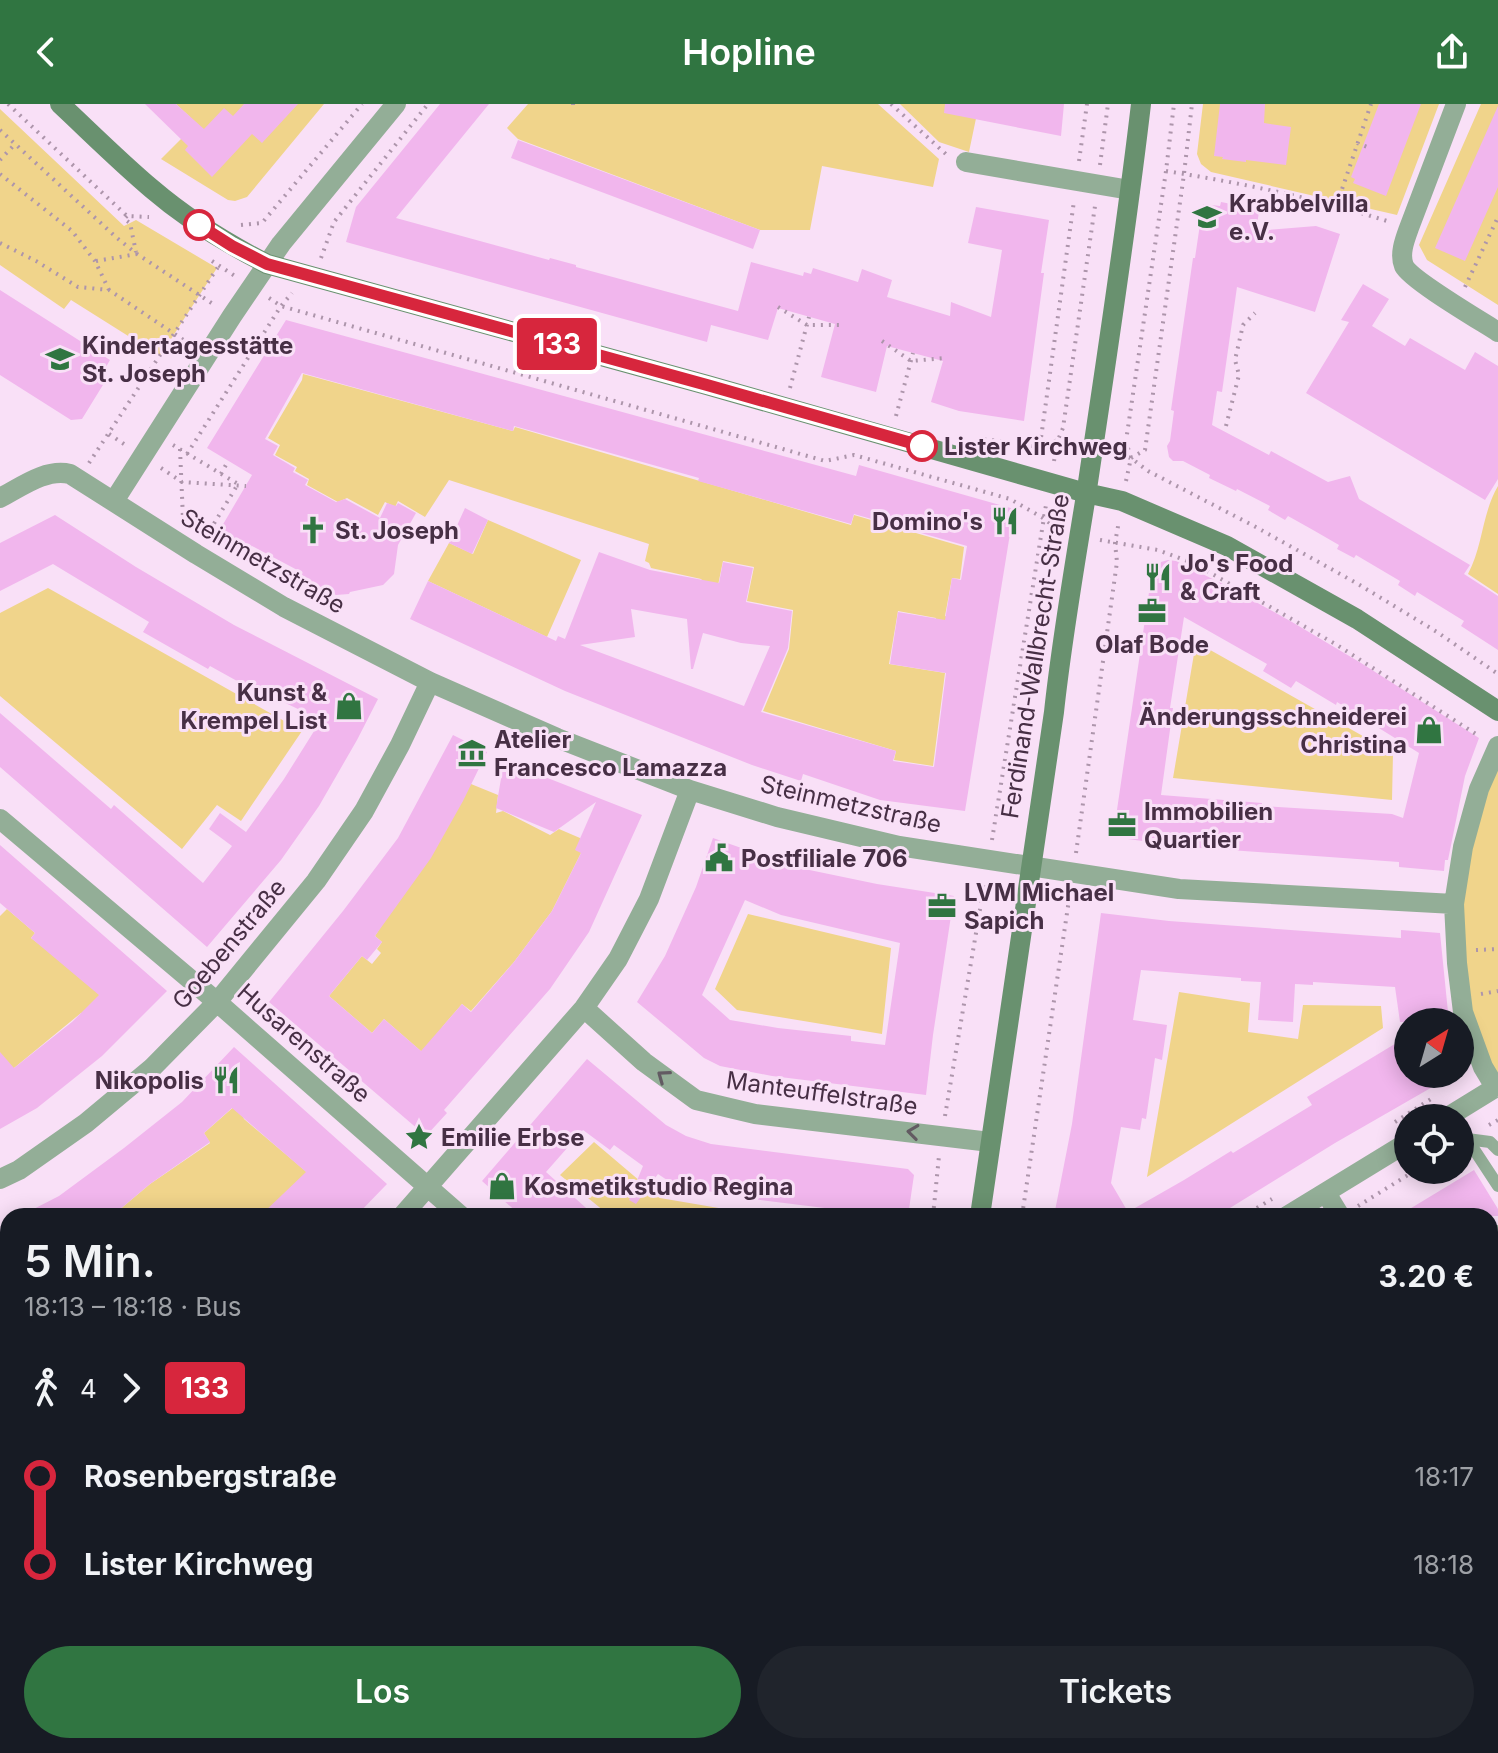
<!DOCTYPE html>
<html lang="de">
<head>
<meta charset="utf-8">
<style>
  :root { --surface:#171b24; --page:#20242c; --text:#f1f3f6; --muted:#9ea1a6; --accent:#307541 }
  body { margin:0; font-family:Inter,sans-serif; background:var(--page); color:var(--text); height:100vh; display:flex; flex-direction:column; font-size:30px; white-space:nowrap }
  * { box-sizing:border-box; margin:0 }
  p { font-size:26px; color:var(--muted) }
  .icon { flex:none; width:44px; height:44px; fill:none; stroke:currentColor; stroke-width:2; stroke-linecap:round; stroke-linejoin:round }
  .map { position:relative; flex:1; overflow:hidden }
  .drawer { position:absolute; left:0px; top:1104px; width:1498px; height:546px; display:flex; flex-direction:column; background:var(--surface); border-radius:24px 24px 0 0; box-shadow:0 4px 20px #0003 }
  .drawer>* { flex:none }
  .badge { padding:0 16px; border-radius:6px; font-size:28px; line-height:52px }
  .needle { width:52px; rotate:37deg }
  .controls { position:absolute; left:1394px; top:904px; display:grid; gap:16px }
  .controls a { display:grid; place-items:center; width:80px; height:80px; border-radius:50%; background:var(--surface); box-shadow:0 4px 20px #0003; font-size:40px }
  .map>.badge { position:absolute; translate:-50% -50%; box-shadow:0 0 0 4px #fff }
  .legs { display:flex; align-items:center; gap:12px; height:88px; padding:0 24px; font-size:26px }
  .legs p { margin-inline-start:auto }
  .headline { display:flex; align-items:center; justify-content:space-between; height:136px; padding:0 24px }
  h1 { font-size:44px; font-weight:600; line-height:60px }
  .primary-button { display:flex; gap:16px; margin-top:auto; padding:16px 24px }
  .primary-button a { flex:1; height:92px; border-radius:48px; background:var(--accent); color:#fff; font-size:32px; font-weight:600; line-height:92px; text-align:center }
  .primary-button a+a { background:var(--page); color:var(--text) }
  ul { padding:0 24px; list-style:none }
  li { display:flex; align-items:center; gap:28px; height:88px; font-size:30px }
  li i { display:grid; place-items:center; width:12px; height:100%; margin:0 10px; background:currentColor }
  li i::after { content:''; width:20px; height:20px; margin:-10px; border:6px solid; border-radius:50%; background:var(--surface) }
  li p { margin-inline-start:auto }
  li:first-child i { background:linear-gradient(#0000 50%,currentColor 0) }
  li:last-child i { background:linear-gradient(currentColor 50%,#0000 0) }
  header { display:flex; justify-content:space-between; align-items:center; height:104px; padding:0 24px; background:var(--accent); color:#fff; font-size:36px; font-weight:600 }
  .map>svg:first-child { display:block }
  .green { fill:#f0d48b }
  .building { fill:#f1b6ed; fill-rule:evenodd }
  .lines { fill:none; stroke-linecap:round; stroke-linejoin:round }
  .path { stroke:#ad95ab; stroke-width:4; stroke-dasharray:2 6; stroke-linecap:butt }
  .lane { stroke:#93ae97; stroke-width:12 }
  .street { stroke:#93ae97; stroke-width:20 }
  .secondary { stroke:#69916f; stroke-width:20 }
  .oneway { stroke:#625b62 }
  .line-1-casing { stroke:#fff; stroke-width:18 }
  .line-1 { stroke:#d7263d; stroke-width:12 }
  .stop-1-dot { fill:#fff; stroke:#d7263d; stroke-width:4 }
  .labels { text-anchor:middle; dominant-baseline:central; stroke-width:6; stroke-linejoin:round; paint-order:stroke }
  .poi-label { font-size:24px; font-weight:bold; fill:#472f45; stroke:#f9e0f7; text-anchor:start }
  .stop-label { font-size:24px; font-weight:bold; fill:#472f45; stroke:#f9e0f7; text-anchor:start }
  .street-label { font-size:24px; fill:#472f45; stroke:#f9e0f7 }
</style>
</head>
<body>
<header><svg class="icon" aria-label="back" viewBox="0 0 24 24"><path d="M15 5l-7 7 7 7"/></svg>Hopline<svg class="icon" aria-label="share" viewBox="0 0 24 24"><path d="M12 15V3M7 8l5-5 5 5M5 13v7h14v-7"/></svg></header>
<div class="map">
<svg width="1498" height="1649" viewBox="0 0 1498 1649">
  <rect width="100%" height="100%" fill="#f9e0f7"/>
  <path class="green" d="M176,0H324L247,93L235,97L228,96L161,55L181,35L190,13Z
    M528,0H878L939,55L933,83L822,62L810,126H760L518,35L507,24Z
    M900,0H979L969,48L939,38Z
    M1203,0H1439L1397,111L1211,68L1201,60L1197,50Z
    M1481,0H1498V201L1427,156L1419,141Z
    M0,5L124,122L136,116L217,164L160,252L71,196L64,205L0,161Z
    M303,270L513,327L515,323L851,421L854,411L964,443L960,475L952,474L945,512L954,515L935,526L936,514L898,507L889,560L945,569L933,662L894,656L896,647L763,607L789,545L793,506L747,497L754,463L723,457L716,491L701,475L651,464L649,459L645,457L649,440L449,376L425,413L398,397L395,403L385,398L378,411L347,394L338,398L307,381L309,375L295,367L297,363L275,351L280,341L268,334L302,276Z
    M1498,382V490L1468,470C1483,442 1482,409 1498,382Z
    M488,416L581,456L547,533L428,477L449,439L473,450Z
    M48,484L302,627L241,717L217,701L182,745L0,592V509Z
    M1196,538L1393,649L1392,696L1173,674Z
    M1498,642V982L1463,908L1454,800Z
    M471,680L498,691L496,709L503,707L550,731L559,725L580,734L581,749L552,807L514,858L471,907L462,900L443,922L430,955L384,915L372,929L329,892L362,852L372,860L381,849L377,845L382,838L375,832Z
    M7,805L35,829L31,834L106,891L85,911L81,909L14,964L0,966V812Z
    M748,810L891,844L882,930L737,906L715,885Z
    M1179,888L1250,899L1248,928L1298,935L1303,901L1381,902L1383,924L1147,1073Z
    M237,1000L244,1015L315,1075L270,1112H112L150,1080L210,1039L204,1029Z
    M594,1038L660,1094L766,1112H610L560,1071Z
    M8,1178V1309L0,1313V1182Z
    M0,1513L8,1529V1631L0,1635Z
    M478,1642H581L580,1649H481Z"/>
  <path class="building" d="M145,0H176L204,25L224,4L233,12L244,0H298L262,39L252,30L212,73L185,46L188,42Z
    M440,0H489L396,114L549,156L550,154L576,161V163L738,207L751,158L803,172L804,168L811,170L813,164L858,178L862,165L892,176L887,193L950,212L951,198L991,213L1002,146L968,139L976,103L1049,116L1041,169H1044L1024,317L959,307L931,298L943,257L887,242L876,288L821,273L835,220L778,204L768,236L711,221L707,238L346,138L356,103Z
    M945,0H1064L1061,32L944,9Z
    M1220,0H1265L1264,19L1291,23L1286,61L1246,56V58L1222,55L1223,53L1214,52Z
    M1379,0H1421L1386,92L1353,79L1355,75L1351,73Z
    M1498,2V83L1465,157L1435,144Z
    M518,36L760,126L753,145L511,54Z
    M1221,98L1242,102V105L1259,108L1256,127L1316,122L1340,130L1315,208L1237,183L1222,288L1217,287L1212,321L1269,351L1271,347L1328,378L1350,372L1359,395L1470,461L1464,470L1498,492V546L1461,522L1464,517L1417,488L1415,492L1398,481L1400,477L1356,451L1354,454L1337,445L1339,441L1313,426L1288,412L1285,416L1268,406L1270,402L1237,385L1236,387L1209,374L1210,371L1183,357H1173L1169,353L1167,342L1170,337L1174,307L1171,306L1193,154H1195L1203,100L1220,102Z
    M1363,180L1389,195L1372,222L1405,242L1410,234L1465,266L1475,248L1498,262V375L1485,396L1306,289L1349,218L1341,216Z
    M0,186L110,256L100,273L106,276L82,315L71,316L0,271Z
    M286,216L856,372L859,361L1014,405L965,707L880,696L803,670L801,677L752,661L565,587L410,515L428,477L556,537L558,532L565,535L599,448L650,466L719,479L723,458L753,464L746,498L792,507L788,544L761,608L896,647L893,657L934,663L946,569L890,560L898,508L945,516L952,474L961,476L967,442L854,410L851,420L698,377L699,374L575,339L514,322L513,327L302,269L265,335L278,342L273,351L295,364L293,368L308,376L305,381L336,398L345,395L380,414L387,399L396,402L398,399L416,409L398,441L394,470L383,481L350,488L349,490L336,491L302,473L301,468L252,442L247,451L215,434L252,371L207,344ZM631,505L687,515L691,565H693L703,529L741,539L770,542L744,602L580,541L635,533Z
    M465,404L488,416L472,450L449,439Z
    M55,411L136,463L234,521L378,595L357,636L319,702L281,756L207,843L0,663V609L111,705L114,701L203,779L232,742L209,725L220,709L246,728L284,675L321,616L277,595L275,598L210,562L208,565L143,528L149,518L53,460L0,487V439Z
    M1168,456L1176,457L1229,483L1292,518L1361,559L1479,634L1465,672L1448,756H1445L1444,767L1399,763V758L1187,743L1113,733L1152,468L1161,458ZM1184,513L1267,560L1263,567L1291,584L1296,577L1336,601L1337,598L1419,649L1403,714L1392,710L1262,702V699L1161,691L1173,604H1170Z
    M453,631L487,648L463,697L431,754L375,832L382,838L367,856L362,852L329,892L372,929L384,915L421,947L462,900L471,908L514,858L552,807L581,749L575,746L596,698L554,728L496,704L504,657L642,711L589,828L550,885L444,1006L447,1009L426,1032L269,898L343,807L398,734Z
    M713,734L795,763L877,780L954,792L933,931L926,991L772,972L720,962L704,954L637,898L665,852L696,783ZM745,796L781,811L900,839L885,941L851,937V932L778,924L730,916L702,891Z
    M0,741L167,887L102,952L37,1004L0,1025V948L14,964L72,918L99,891L31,834L35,829L0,799Z
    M1101,809L1169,817L1401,834V826L1440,829L1449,918H1400L1395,883L1313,878V881L1295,880L1293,918L1258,916L1261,878L1241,877V874L1141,866L1133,916L1167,921L1162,956L1155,954L1146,1015L1142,1014L1140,1026L1121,1023L1111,1079L1128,1108L1184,1076L1231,1047L1233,1049L1312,1001L1307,993L1408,932V970H1455L1335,1039L1217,1112H1054L1072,1020Z
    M234,943L387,1080L356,1112H260L306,1068L232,1004L204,1029L210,1038L150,1080L112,1112H20L59,1092L124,1044L182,998Z
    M587,955L666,1021L686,1032L711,1040L908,1065L914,1071L908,1112H889L753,1095L712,1088L667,1076L658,1070L636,1100L629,1096L643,1062L614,1041L610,1046L583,1026L546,1068L595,1112H521L482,1077Z
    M1474,1066L1498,1105V1112H1398Z"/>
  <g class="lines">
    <path class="path" d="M8,0L127,112L149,113
      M891,0L948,52
      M573,1V0
      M0,26L117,134L137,150L213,200
      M1357,39L1367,43
      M0,56L15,40
      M1079,57L1087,0
      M1100,61L1108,0
      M1166,67C1241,79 1315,94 1387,117
      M0,70L72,127L95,157L109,186
      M1337,100L1371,0
      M127,112L124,115L130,119L136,148
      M241,121L262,119L362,0
      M0,139L36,157L78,183L109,186L188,239
      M321,154L334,118L428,0
      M96,157L137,150
      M212,157L235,172
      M1465,183L1498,113
      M269,194L281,202L825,357L854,351L1010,395L1043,414L1060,427
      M778,203L807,221H842
      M882,237L911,257L945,254
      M790,284L809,213
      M896,312L913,249
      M1226,322L1239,271L1235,256L1243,221L1255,209
      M109,330L127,342
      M984,335L1039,343L1058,336L1073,339
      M173,341L238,380L207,431
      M1040,341L1074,97
      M180,345L183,415
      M1113,349L1131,354L1148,367L1254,422L1358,480L1437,528L1498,570
      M187,350L281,202L292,189
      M1131,354L1145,346L1184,70L1192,0
      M1054,357L1058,336L1063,324L1095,102
      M89,359L218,163
      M161,364L182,378L246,382
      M221,370L228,357
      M1126,377L1131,354L1126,337L1166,67L1174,0
      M1100,436L1158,446L1195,460L1337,541L1479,632
      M992,736L1046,401
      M1076,749L1117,458L1115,439L1119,417
      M1476,846L1498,845
      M1481,890L1498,887
      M945,1012L985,776
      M1395,1018L1431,995
      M1489,1021L1498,1016
      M1358,1102L1416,1066
      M933,1112L939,1052
      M1022,1112L1070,789
      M1243,1112L1272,1095
      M1490,1411L1498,1404
      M1291,1642L1292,1649
      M871,1649L872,1642
      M954,1649L955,1642"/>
    <path class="lane" d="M1460,1024L1498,1082
      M1467,1035L1490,1038L1498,1046
      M1490,1132L1498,1127
      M1490,1200L1498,1212"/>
    <path class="street" d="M1456,0L1409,124C1405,135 1399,150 1404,162C1411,176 1481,217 1498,228
      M966,58L1130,86
      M0,394C21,383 46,364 70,370L196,450L284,503L430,578L557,634L690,686L777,713L899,742L1179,785L1454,800
      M114,397L232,212L281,140L396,0
      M0,715L217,898L461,1112
      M584,904L644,958L696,996L755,1010L990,1038
      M1495,983L1483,963L1463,908L1457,859L1454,800L1463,743L1479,685L1498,642
      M1446,1014L1498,982
      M0,1075L19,1066L86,1019L152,964L217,898L316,777L364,707L400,641L430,578
      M1326,1089L1340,1112
      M402,1112L584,904L618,855L649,795L690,686
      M1287,1112L1408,1038
      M1490,1362L1498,1375
      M0,1398L8,1394
      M1490,1635L1498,1627
      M379,1642L383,1649
      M1138,1642L1145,1649"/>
    <path class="secondary" d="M60,0C90,28 120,58 152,85C187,115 226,139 267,160L707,281L1086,389L1122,397L1227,442L1357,515L1498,607
      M980,1112L1054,608C1062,533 1075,460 1087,385C1106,257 1126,129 1141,0
      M216,1649L231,1642
      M914,1649L915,1642"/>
  </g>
  <defs><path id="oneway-chevron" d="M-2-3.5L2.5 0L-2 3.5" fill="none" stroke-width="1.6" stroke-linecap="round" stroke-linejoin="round" transform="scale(2)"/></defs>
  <g class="oneway">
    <use href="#oneway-chevron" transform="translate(663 972) rotate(-144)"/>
    <use href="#oneway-chevron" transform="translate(913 1028) rotate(-173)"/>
  </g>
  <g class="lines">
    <defs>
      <path id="line-1" d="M199,121L232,142L267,160L707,281L922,342"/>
    </defs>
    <use href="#line-1" class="line-1-casing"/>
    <use href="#line-1" class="line-1"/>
  </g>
  <defs>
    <symbol id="school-bare" viewBox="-9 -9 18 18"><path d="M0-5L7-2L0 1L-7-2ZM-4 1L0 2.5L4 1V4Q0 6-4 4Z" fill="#307541" stroke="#f9e0f7" stroke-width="2.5" paint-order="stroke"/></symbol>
    <symbol id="restaurant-bare" viewBox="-9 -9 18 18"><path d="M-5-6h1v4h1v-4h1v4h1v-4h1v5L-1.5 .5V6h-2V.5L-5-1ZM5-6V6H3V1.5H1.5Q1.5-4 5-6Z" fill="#307541" stroke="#f9e0f7" stroke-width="2.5" paint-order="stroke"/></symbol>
    <symbol id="church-bare" viewBox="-9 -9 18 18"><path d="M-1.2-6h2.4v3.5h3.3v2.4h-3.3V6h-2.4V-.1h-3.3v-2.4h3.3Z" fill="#307541" stroke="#f9e0f7" stroke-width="2.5" paint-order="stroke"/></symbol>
    <symbol id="office-bare" viewBox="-9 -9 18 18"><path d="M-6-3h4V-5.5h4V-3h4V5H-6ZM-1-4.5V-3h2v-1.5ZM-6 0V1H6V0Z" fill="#307541" stroke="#f9e0f7" stroke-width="2.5" paint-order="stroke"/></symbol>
    <symbol id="shop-bare" viewBox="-9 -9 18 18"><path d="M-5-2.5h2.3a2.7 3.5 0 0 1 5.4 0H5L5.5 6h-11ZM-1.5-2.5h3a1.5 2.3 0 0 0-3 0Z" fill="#307541" stroke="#f9e0f7" stroke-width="2.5" paint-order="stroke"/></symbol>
    <symbol id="museum-bare" viewBox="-9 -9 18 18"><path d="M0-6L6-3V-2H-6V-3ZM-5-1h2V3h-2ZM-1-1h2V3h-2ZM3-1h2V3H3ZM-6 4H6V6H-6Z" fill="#307541" stroke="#f9e0f7" stroke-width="2.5" paint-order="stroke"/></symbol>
    <symbol id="civic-bare" viewBox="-9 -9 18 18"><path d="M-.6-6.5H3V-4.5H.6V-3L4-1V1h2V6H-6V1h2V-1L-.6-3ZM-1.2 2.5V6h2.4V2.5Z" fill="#307541" stroke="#f9e0f7" stroke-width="2.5" paint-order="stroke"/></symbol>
    <symbol id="sight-bare" viewBox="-9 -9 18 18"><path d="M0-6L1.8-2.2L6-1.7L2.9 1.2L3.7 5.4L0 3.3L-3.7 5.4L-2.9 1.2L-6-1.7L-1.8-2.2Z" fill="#307541" stroke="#f9e0f7" stroke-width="2.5" paint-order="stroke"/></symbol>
  </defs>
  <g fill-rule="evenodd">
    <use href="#school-bare" x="1187" y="93" width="40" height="40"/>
    <use href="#school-bare" x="40" y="235" width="40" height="40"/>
    <use href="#restaurant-bare" x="985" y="397" width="40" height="40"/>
    <use href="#church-bare" x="293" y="406" width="40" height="40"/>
    <use href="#restaurant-bare" x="1138" y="453" width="40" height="40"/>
    <use href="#office-bare" x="1132" y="487" width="40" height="40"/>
    <use href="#shop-bare" x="329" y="582" width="40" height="40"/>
    <use href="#shop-bare" x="1409" y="606" width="40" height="40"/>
    <use href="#museum-bare" x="452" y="629" width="40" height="40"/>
    <use href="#office-bare" x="1102" y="701" width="40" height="40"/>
    <use href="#civic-bare" x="699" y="734" width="40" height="40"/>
    <use href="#office-bare" x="922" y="782" width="40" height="40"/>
    <use href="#restaurant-bare" x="206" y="956" width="40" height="40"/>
    <use href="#sight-bare" x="399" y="1013" width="40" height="40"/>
    <use href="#shop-bare" x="482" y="1062" width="40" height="40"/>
  </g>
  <g class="stop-1-dot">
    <circle cx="199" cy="121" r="14"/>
    <circle cx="922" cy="342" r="14"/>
  </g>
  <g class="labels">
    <g class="poi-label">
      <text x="1229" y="99">Krabbelvilla<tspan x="1229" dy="28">e.V.</tspan></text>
      <text x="82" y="241">Kindertagesstätte<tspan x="82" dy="28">St. Joseph</tspan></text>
      <text x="983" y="417" text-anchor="end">Domino's</text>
      <text x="335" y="426">St. Joseph</text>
      <text x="1180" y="459">Jo's Food<tspan x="1180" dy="28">&amp; Craft</tspan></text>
      <text x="1152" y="540" text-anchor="middle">Olaf Bode</text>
      <text x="327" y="588" text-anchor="end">Kunst &amp;<tspan x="327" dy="28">Krempel List</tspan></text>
      <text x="1407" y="612" text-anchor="end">Änderungsschneiderei<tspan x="1407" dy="28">Christina</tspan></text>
      <text x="494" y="635">Atelier<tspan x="494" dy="28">Francesco Lamazza</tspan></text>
      <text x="1144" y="707">Immobilien<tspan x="1144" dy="28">Quartier</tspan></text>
      <text x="741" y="754">Postfiliale 706</text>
      <text x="964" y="788">LVM Michael<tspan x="964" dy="28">Sapich</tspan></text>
      <text x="204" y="976" text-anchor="end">Nikopolis</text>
      <text x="441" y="1033">Emilie Erbse</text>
      <text x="524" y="1082">Kosmetikstudio Regina</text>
    </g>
    <g class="stop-label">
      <text x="944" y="342">Lister Kirchweg</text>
    </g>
    <g class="street-label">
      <text transform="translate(263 457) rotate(30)">Steinmetzstraße</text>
      <text transform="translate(1035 552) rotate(-81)">Ferdinand-Wallbrecht-Straße</text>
      <text transform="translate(851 700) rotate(13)">Steinmetzstraße</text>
      <text transform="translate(229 840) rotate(-50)">Goebenstraße</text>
      <text transform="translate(304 939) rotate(41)">Husarenstraße</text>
      <text transform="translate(822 989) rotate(8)">Manteuffelstraße</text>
    </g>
  </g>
</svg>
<div class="controls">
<a><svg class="needle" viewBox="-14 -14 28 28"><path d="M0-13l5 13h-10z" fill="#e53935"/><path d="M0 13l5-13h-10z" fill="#9ea1a6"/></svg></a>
<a><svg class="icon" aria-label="locate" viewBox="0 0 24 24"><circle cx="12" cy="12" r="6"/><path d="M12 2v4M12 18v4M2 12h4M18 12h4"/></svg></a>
</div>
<b class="badge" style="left:557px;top:240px;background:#d7263d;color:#fff">133</b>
<section class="drawer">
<div class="headline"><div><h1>5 Min.</h1><p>18:13 – 18:18 · Bus</p></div><b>3.20 €</b></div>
<div class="legs"><svg class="icon" aria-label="walk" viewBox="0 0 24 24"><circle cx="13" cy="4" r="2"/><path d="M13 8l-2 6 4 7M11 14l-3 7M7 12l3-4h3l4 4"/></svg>4<svg class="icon" aria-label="forward" viewBox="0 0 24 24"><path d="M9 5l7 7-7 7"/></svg><b class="badge" style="background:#d7263d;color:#fff">133</b></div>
<ul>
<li><i style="color:#d7263d"></i><b>Rosenbergstraße</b><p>18:17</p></li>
<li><i style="color:#d7263d"></i><b>Lister Kirchweg</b><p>18:18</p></li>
</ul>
<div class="primary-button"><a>Los</a><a>Tickets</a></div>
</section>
</div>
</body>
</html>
